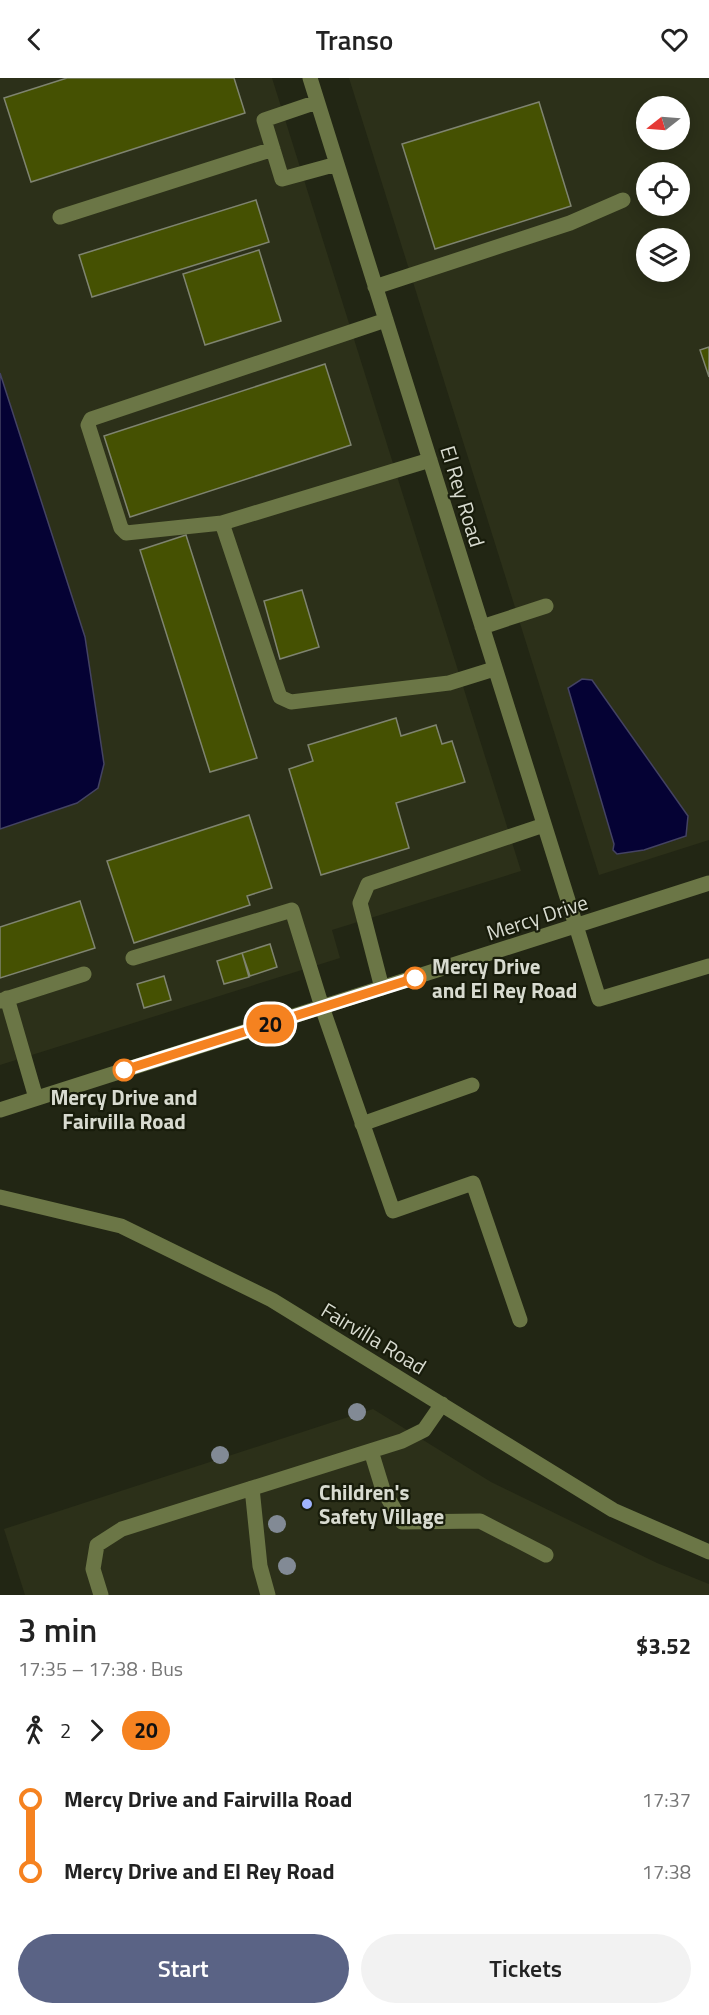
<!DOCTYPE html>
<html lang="en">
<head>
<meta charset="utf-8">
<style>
  :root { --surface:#fff; --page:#f2f2f2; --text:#222; --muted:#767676; --accent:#5a6385 }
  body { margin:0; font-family:"Titillium Web",sans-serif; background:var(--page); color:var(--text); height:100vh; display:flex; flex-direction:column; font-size:22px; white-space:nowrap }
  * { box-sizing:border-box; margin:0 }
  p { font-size:20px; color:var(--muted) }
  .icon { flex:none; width:33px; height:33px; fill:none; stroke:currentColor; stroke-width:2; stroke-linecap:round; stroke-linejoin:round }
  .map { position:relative; height:1517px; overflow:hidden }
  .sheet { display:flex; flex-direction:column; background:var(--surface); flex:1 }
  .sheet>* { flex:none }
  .badge { padding:0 12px; border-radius:20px; font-size:21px; line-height:39px }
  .needle { width:39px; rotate:253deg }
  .controls { position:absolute; left:636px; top:18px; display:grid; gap:12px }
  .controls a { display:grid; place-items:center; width:54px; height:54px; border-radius:50%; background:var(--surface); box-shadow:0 3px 15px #0003; font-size:30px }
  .map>.badge { position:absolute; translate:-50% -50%; box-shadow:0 0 0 3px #fff }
  .legs { display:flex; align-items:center; gap:9px; height:66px; padding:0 18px; font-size:20px }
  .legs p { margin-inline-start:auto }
  .headline { display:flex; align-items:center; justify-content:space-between; height:102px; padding:0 18px }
  h1 { font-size:33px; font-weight:600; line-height:45px }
  .primary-button { display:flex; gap:12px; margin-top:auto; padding:12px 18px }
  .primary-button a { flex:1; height:69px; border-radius:36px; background:var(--accent); color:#fff; font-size:24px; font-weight:600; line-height:69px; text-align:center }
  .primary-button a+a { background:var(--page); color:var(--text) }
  ul { padding:0 18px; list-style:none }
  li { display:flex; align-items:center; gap:21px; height:72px; font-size:22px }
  li i { display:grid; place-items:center; width:9px; height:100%; margin:0 8px; background:currentColor }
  li i::after { content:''; width:15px; height:15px; margin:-8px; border:4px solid; border-radius:50%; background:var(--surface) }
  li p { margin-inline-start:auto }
  li:first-child i { background:linear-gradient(#0000 50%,currentColor 0) }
  li:last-child i { background:linear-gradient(currentColor 50%,#0000 0) }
  header { display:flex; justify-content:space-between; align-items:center; height:78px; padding:0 18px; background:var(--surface); font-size:27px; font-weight:600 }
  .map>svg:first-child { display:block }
  .built { fill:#2c3019; fill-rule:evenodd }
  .water { fill:#050234; stroke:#444363; stroke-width:1.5 }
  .building { fill:#455102; stroke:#7f8470; stroke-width:1.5 }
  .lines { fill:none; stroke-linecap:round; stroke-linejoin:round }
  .minor { stroke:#6b7646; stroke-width:15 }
  .tree { fill:#828a95 }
  .line-1-casing { stroke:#fff; stroke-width:14 }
  .line-1 { stroke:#f58220; stroke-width:9 }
  .stop-1-dot { fill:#fff; stroke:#f58220; stroke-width:3 }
  .poi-dot { fill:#9fb3fd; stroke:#181c0b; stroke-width:2 }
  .labels { text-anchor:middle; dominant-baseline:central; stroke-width:4.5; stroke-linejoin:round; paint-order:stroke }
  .street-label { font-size:21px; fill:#d8dbd0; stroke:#181c0b }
  .stop-label { font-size:21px; font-weight:bold; fill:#d8dbd0; stroke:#181c0b; text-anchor:start }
  .poi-label { font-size:21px; font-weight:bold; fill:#d8dbd0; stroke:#181c0b; text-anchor:start }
</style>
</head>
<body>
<header><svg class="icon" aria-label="back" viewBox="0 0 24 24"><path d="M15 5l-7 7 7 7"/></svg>Transo<svg class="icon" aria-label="heart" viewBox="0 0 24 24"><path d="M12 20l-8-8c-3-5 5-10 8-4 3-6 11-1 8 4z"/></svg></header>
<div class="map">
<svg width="709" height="1517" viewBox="0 0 709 1517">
  <rect width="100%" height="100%" fill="#222614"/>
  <path class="built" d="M0,0H272L521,793L332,852L340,880L0,987Z
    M349,0H709V762L599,797ZM646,28H680V62H646ZM646,94H680V128H646ZM646,160H680V194H646Z
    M373,1331L491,1404L657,1485L709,1506V1517H25L4,1451Z"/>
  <path class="water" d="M0,295L85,559L104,686L98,710L77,725L0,751Z
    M582,601L592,602L688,738L686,758L644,772L617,776L613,772L614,766L568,610Z"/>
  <path class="building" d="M67,0H234L245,35L31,104L4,20Z
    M539,24L571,128L435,171L402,66Z
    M256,122L269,164L92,219L79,177Z
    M259,172L281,243L205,267L183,196Z
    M709,269V299L700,272Z
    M325,286L351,367L130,439L104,358Z
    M186,457L257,680L210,694L140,472Z
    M302,512L319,569L280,581L264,523Z
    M396,640L401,658L436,647L442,666L452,663L465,704L396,725L409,770L321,797L289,691L313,683L308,667Z
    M249,737L272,810L247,818L250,827L134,865L107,783Z
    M80,823L95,870L0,900V849Z
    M270,866L277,889L250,898L242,875Z
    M242,875L249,899L224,906L217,883Z
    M164,898L171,922L144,930L137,906Z"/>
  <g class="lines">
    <path class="minor" d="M310,0L599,921L709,888
      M317,24L264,42L282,101L337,86
      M60,139L273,71
      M375,209L570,145L623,122
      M386,242L91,341L88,347L121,450L126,455L222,445L430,382
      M222,445L280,619L291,624L449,605L494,591
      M482,549L546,528
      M133,880L292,832L322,929L393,1133L473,1105L520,1242
      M382,910L360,825L368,806L544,747
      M7,920L36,1020
      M0,923L84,896
      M0,1032L709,805
      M362,1046L472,1007
      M0,1119L121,1148L272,1222L613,1432L709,1474
      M371,1373L383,1412L402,1444L480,1443L546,1477
      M252,1410L260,1488L268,1517
      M101,1517L93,1491L97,1467L122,1451L402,1363L424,1352L442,1326"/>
  </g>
  <g class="tree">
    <circle cx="357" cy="1334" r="9"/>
    <circle cx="220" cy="1377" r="9"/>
    <circle cx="277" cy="1446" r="9"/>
    <circle cx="287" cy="1488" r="9"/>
  </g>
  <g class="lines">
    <defs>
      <path id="line-1" d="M124,992L415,900"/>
    </defs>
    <use href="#line-1" class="line-1-casing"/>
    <use href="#line-1" class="line-1"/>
  </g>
  <g class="stop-1-dot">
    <circle cx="415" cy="900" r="10"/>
    <circle cx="124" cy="992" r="10"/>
  </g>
  <circle class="poi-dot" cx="307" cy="1426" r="6"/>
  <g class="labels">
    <g class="street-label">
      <text transform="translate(463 418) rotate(73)">El Rey Road</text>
      <text transform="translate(537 839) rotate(-18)">Mercy Drive</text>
      <text transform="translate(374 1260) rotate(31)">Fairvilla Road</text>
    </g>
    <g class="stop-label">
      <text x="432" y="888">Mercy Drive<tspan x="432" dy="24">and El Rey Road</tspan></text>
      <text x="124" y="1019" text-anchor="middle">Mercy Drive and<tspan x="124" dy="24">Fairvilla Road</tspan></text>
    </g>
    <g class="poi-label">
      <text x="319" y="1414">Children's<tspan x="319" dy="24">Safety Village</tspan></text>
    </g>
  </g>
</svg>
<div class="controls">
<a><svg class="needle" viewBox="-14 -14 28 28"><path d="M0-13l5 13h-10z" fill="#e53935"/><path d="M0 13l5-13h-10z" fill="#767676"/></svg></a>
<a><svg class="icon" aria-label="locate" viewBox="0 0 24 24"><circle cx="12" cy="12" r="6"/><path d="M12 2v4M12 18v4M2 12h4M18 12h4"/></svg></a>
<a><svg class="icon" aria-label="layers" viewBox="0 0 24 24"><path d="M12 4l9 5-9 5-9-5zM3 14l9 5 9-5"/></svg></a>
</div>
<b class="badge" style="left:270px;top:946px;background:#f58220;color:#111">20</b>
</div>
<section class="sheet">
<div class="headline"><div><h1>3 min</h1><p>17:35 – 17:38 · Bus</p></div><b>$3.52</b></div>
<div class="legs"><svg class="icon" aria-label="walk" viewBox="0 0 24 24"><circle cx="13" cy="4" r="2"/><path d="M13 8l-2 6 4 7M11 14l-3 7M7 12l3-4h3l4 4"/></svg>2<svg class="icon" aria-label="forward" viewBox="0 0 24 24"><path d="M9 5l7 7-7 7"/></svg><b class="badge" style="background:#f58220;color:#111">20</b></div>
<ul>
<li><i style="color:#f58220"></i><b>Mercy Drive and Fairvilla Road</b><p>17:37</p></li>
<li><i style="color:#f58220"></i><b>Mercy Drive and El Rey Road</b><p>17:38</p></li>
</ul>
<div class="primary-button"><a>Start</a><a>Tickets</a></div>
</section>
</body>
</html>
